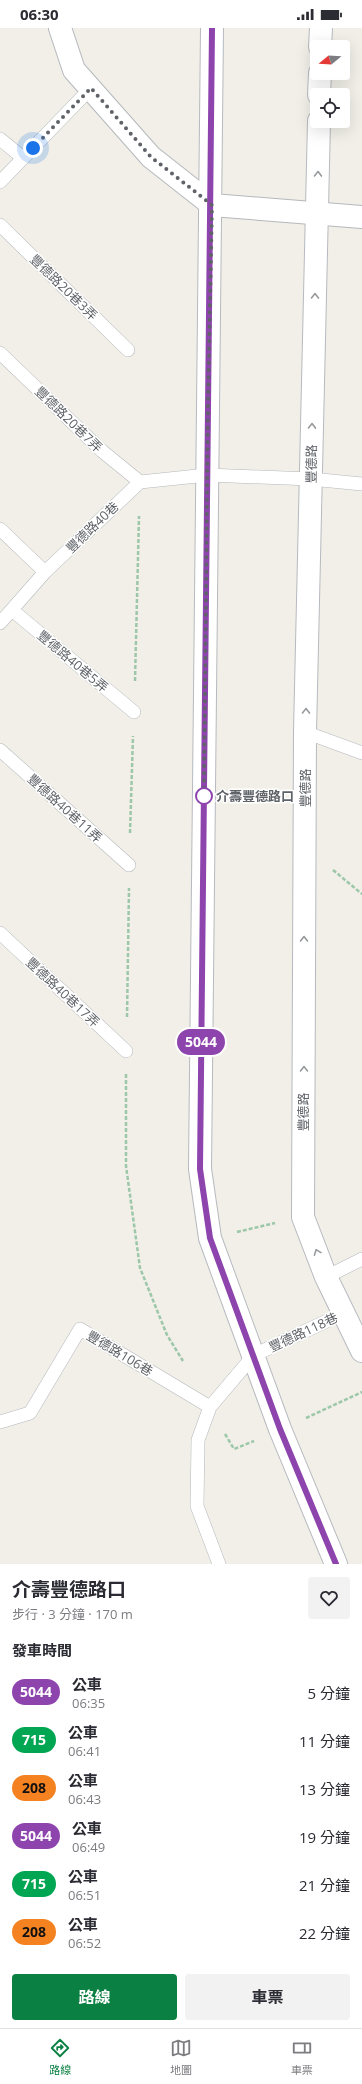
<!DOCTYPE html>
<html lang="zh-TW">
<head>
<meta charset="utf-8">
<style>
  :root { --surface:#fff; --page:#f2f2f3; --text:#2b2b33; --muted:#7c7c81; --line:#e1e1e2; --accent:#0b8043 }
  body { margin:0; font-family:"Open Sans","Noto Sans TC",sans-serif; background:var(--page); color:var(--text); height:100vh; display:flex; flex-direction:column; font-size:15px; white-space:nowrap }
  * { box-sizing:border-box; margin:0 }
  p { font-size:13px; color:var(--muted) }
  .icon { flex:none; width:22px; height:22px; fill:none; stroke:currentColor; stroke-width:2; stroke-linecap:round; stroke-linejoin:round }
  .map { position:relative; height:1536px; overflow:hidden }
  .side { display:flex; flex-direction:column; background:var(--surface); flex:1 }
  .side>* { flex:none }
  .badge { padding:0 8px; border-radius:13px; font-size:14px; line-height:26px }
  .needle { width:26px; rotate:252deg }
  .buttons { position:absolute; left:310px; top:12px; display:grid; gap:8px }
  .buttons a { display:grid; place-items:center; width:40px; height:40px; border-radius:4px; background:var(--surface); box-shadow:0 4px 16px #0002; font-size:20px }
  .you { position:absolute; width:20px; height:20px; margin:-10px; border:3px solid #fff; border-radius:50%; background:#1a73e8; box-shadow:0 0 0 6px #1a73e833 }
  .map>.badge { position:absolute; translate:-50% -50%; box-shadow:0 0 0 2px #fff }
  h2 { padding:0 12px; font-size:15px; line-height:36px }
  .round { display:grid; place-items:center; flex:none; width:42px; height:42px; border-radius:4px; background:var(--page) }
  .headline { display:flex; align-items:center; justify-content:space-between; height:68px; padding:0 12px }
  h1 { font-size:19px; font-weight:700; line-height:30px }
  .cta { display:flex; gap:8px; margin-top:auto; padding:8px 12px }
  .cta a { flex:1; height:46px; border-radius:4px; background:var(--accent); color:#fff; font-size:16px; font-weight:700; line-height:46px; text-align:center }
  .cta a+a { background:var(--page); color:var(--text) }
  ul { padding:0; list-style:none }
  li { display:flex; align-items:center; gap:12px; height:48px; padding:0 12px }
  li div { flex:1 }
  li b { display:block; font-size:15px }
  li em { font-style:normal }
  li .badge { min-width:44px; font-weight:700; text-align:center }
  .status { display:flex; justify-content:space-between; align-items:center; height:28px; padding:0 20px; background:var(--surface); direction:ltr }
  .status svg { height:11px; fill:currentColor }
  .dock { display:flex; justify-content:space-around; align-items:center; height:56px; border-top:1px solid var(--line); background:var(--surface); font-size:11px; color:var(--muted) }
  .dock a { display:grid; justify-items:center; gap:2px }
  .dock .active { color:var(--accent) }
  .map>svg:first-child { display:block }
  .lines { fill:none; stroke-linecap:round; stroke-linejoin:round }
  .lane-casing { stroke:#b5b8bc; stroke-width:14 }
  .street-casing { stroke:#b5b8bc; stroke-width:24 }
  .secondary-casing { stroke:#b6babf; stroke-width:24 }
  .path { stroke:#9cc7a9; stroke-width:2.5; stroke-dasharray:4 2; stroke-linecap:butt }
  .lane { stroke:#fff; stroke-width:13 }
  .street { stroke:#fff; stroke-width:22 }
  .secondary { stroke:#fff; stroke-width:22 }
  .oneway { stroke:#979a9d }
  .line-casing { stroke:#fff; stroke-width:9 }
  .line { stroke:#8e44ad; stroke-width:6 }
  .walk { stroke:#5f6368; stroke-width:4; stroke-dasharray:0 7.2 }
  .stop-dot { fill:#fff; stroke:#8e44ad; stroke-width:2 }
  .labels { text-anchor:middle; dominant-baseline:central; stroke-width:3; stroke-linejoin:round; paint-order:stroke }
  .street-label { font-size:13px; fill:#5f6368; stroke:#fff }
  .stop-label { font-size:13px; font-weight:bold; fill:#5f6368; stroke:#fff; text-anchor:start }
</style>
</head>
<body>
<div class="status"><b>06:30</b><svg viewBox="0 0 49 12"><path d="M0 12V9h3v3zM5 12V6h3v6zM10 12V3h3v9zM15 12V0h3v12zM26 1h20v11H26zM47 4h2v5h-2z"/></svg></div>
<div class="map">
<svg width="362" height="1536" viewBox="0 0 362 1536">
  <rect width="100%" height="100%" fill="#f1efe8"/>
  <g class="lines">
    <defs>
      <path id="lane" d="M0,111L23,130
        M0,154L91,60
        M0,197L128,322
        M0,325L102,423L140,454
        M0,501L45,544
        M12,582L134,684
        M0,595L45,544L140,454L207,447L311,451L362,456
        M305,704L362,725
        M0,722L129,837
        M0,905L126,1023
        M326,1249L362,1231
        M0,1394L30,1385L80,1301L210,1379
        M219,1536L197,1478L198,1412L210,1379L254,1327L344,1285"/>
      <path id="street" d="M60,0L74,42L151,129L212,177L362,189"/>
      <path id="secondary" d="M212,0L200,1141L210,1210L280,1401L336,1536
        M320,19L321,0
        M319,67L320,45
        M319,93L305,704L303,1189L326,1249L362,1323"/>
    </defs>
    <use href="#lane" class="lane-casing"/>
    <use href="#street" class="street-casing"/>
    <use href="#secondary" class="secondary-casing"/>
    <path class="path" d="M135,653L139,488
      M130,805L133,708
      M333,842L362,866
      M127,989L129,860
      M126,1046V1138L140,1240L167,1307L183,1333
      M237,1204L275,1195
      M306,1390L362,1364
      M225,1406L234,1421L254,1413"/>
    <use href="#lane" class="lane"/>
    <use href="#street" class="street"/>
    <use href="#secondary" class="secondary"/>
  </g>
  <defs><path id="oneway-chevron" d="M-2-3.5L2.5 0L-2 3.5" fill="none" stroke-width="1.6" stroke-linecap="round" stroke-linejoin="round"/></defs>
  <g class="oneway">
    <use href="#oneway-chevron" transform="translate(318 146) rotate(-89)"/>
    <use href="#oneway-chevron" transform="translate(315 268) rotate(-89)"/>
    <use href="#oneway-chevron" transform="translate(312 398) rotate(-89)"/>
    <use href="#oneway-chevron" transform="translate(306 683) rotate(-89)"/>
    <use href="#oneway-chevron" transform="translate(304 911) rotate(-90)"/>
    <use href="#oneway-chevron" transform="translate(304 1041) rotate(-90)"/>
    <use href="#oneway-chevron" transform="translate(317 1224) rotate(-111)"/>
  </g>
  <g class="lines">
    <defs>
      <path id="line" d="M212,0L200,1141L210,1210L280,1401L336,1536"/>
    </defs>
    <use href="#line" class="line-casing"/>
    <use href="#line" class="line"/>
    <path class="walk" d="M33,120L91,60L151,129L212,177L208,377L204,768"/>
  </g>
  <circle class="stop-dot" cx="204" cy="768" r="8"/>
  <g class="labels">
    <g class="street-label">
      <text transform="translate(64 259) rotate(44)">豐德路20巷3弄</text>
      <text transform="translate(69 391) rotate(44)">豐德路20巷7弄</text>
      <text transform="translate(311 436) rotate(-89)">豐德路</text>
      <text transform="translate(92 499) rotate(-44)">豐德路40巷</text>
      <text transform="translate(73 633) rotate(40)">豐德路40巷5弄</text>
      <text transform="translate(305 760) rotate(-90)">豐德路</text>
      <text transform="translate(65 780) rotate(42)">豐德路40巷11弄</text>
      <text transform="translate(63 964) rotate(43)">豐德路40巷17弄</text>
      <text transform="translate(303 1084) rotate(-90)">豐德路</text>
      <text transform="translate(303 1304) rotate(-25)">豐德路118巷</text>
      <text transform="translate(120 1325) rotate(31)">豐德路106巷</text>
    </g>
    <g class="stop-label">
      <text x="216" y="768">介壽豐德路口</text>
    </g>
  </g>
</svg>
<div class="buttons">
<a><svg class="needle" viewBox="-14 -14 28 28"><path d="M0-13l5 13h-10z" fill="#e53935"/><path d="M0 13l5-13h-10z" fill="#7c7c81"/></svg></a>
<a><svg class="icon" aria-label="locate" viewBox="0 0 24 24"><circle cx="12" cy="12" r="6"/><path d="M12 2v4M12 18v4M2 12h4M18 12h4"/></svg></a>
</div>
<div class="you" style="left:33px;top:120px"></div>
<b class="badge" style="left:201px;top:1014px;background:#8e44ad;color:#fff">5044</b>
</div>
<section class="side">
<div class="headline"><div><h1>介壽豐德路口</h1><p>步行 · 3 分鐘 · 170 m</p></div><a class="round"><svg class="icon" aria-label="heart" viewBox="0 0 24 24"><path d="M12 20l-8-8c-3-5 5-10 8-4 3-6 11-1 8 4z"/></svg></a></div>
<h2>發車時間</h2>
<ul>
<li><span class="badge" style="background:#8e44ad;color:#fff">5044</span><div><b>公車</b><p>06:35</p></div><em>5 分鐘</em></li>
<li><span class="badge" style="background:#00a651;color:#fff">715</span><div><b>公車</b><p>06:41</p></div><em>11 分鐘</em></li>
<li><span class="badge" style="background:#f58220;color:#111">208</span><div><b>公車</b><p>06:43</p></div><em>13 分鐘</em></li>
<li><span class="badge" style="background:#8e44ad;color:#fff">5044</span><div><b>公車</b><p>06:49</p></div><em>19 分鐘</em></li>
<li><span class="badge" style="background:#00a651;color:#fff">715</span><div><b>公車</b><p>06:51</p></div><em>21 分鐘</em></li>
<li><span class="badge" style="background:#f58220;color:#111">208</span><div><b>公車</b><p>06:52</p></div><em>22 分鐘</em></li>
</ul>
<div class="cta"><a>路線</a><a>車票</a></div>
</section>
<nav class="dock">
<a class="active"><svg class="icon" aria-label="directions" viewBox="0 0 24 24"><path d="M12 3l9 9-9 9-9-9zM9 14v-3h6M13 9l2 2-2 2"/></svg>路線</a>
<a><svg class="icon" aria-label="map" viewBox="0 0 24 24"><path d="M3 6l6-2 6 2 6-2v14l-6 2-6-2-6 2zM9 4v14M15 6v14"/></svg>地圖</a>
<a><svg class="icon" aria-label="tickets" viewBox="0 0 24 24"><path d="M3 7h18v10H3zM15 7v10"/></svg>車票</a>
</nav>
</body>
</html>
